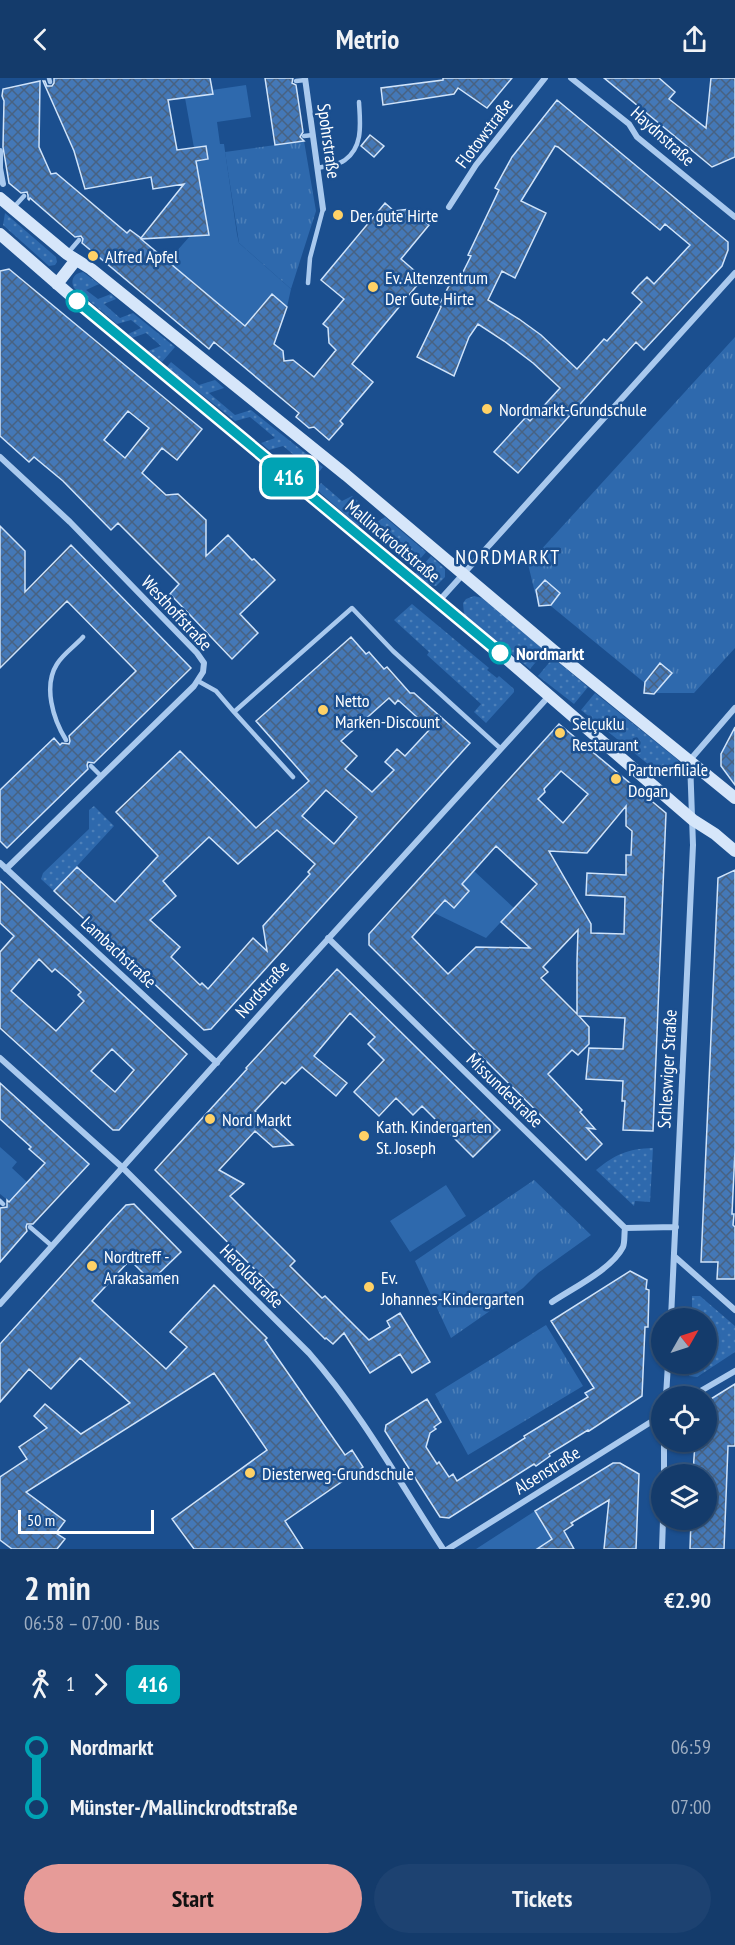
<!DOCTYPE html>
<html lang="en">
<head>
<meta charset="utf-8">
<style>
  :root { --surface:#143b6b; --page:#1d4271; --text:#f1f3f6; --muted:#9dadc1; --line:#33557e; --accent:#e69b98 }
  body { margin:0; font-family:"PT Sans Narrow",sans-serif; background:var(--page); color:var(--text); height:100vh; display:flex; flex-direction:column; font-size:22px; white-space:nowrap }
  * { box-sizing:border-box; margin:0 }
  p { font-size:20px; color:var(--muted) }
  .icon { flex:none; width:33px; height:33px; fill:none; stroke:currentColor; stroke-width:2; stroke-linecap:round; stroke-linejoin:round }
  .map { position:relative; height:1471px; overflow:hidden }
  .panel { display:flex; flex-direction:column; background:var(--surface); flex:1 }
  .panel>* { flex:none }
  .badge { padding:0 12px; border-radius:9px; font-size:21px; line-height:39px }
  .needle { width:39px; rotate:51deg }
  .controls { position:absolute; left:651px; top:1230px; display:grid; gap:12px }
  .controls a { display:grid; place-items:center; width:66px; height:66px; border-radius:50%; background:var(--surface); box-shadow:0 2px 4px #0004,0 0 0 2px var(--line); font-size:30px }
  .scale { position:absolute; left:18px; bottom:15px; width:136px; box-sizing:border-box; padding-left:6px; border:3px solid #fff; border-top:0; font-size:16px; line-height:21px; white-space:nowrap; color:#fff; -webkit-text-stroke:4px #1b4f8f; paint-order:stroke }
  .map>.badge { position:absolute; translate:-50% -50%; box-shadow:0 0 0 3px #fff }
  .legs { display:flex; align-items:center; gap:9px; height:66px; padding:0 24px; font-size:20px }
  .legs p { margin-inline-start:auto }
  .headline { display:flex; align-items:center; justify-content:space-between; height:102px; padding:0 24px }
  h1 { font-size:33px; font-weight:700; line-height:45px }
  .cta { display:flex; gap:12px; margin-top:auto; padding:12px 24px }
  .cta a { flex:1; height:69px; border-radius:36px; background:var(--accent); color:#111; font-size:24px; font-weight:700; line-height:69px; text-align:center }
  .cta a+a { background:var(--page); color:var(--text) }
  ul { padding:0 24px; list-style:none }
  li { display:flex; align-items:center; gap:21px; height:60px; font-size:22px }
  li i { display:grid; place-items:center; width:9px; height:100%; margin:0 8px; background:currentColor }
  li i::after { content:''; width:15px; height:15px; margin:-8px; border:4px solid; border-radius:50%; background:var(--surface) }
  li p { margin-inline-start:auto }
  li:first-child i { background:linear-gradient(#0000 50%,currentColor 0) }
  li:last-child i { background:linear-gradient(currentColor 50%,#0000 0) }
  header { display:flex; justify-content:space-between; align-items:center; height:78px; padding:0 24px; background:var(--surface); font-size:27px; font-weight:700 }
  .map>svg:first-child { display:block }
  .grass { fill:url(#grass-dots) }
  .park { fill:url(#park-tufts) }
  .garden { fill:#2e69ad }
  .building { fill:url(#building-cross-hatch); stroke:#cfe3fa; stroke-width:1.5; fill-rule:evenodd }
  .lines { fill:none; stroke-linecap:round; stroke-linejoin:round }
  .lane { stroke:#a9c9ee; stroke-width:4.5 }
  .street { stroke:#a9c9ee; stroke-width:6 }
  .secondary { stroke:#d6e6fa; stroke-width:12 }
  .line-1-casing { stroke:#fff; stroke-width:14 }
  .line-1 { stroke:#00a3b4; stroke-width:9 }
  .poi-dot { fill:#ffd166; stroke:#1b4f8f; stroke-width:2 }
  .stop-1-dot { fill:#fff; stroke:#00a3b4; stroke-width:3 }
  .labels { text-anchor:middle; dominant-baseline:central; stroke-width:5; stroke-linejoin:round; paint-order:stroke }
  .street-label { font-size:18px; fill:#fff; stroke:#1b4f8f }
  .poi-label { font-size:18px; fill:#fff; stroke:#1b4f8f; text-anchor:start }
  .stop-label { font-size:18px; font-weight:bold; fill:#fff; stroke:#1b4f8f; text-anchor:start }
  .neighbourhood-label { font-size:20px; letter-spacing:1.5px; fill:#fff; stroke:#1b4f8f }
</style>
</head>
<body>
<header><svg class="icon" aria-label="back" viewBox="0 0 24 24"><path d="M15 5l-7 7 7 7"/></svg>Metrio<svg class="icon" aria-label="share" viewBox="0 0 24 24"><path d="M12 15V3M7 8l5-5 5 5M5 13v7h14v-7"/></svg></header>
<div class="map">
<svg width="735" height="1471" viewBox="0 0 735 1471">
  <defs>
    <pattern id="grass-dots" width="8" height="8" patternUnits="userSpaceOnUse" patternTransform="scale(1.5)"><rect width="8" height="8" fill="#2e69ad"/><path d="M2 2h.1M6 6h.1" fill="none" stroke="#4d80b9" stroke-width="1.8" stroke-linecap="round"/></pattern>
    <pattern id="park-tufts" width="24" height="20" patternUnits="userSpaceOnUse" patternTransform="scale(1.5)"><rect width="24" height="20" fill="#2e69ad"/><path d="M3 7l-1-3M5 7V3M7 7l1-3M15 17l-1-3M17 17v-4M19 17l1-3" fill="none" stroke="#4d80b9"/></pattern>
    <pattern id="building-cross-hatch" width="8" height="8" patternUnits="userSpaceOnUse" patternTransform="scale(1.5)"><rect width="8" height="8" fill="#4478b7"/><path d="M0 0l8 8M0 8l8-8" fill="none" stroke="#486282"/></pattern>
  </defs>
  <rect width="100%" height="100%" fill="#1b4f8f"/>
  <path class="grass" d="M5,135L56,179L57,184L55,187L49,188L3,147Z
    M83,194L99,206L86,212L98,221L111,216L116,221L104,226L120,240L133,235L175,269L162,284L148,273L161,268L146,255L132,260L128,256L141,250L131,242L117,246L74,210C70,202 74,195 83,194Z
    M171,284L199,307L215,302L224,310L209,315L235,337L251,332L323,389L317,396L283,368L269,372L261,365L275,360L250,339L235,343L167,289Z
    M321,405L342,423L352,418L358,423L348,429L366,444L358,448L316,411Z
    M385,439L426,474L420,481L397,461L385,468L381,464L392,458L377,444Z
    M431,478L445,491V499L436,508L428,506L415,496Z
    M474,518L482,520L545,573L530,591L464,536L463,525L466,521Z
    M412,526L489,590L487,592L497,600L499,598L514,611V614L486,645L474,634L481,626L427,577L429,574L394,542Z
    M553,580L588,609L574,626L538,598Z
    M595,615L678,682L681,688L678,695L671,700L664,699L581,632Z
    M94,728L114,748L54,813L41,801L43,795L89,751V732Z
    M653,1070L650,1124L635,1123L634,1128L596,1092C616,1076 627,1071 653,1070Z
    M692,1218H700L735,1248V1274L697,1299L689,1298L690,1286H706V1240H692Z"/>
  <path class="park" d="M304,63L316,133L291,211L239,165L225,74Z
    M735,259V570L694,615H657L535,515L528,486Z
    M534,1102L591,1157L538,1195L523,1210L451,1260L415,1183Z
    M546,1247L583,1308L468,1377L435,1316Z"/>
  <path class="garden" d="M246,7L251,39L217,44L220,66H224L237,156L239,165L291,211L287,229L272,216L255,235L247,249L168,183L190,158L209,157L196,84L208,81L206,68L194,70L185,20L212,16V12Z
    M474,793L514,830L486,860L430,833L446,821L447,824L454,830L469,814L462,806Z
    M0,1069L17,1084L12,1090L27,1104L10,1124L0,1116Z
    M446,1107L466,1138L410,1174L390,1143Z
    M535,1433L552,1461L548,1464L552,1471H476Z"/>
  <path class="building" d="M54,0H210L213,16L168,22L177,72L206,68L208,81L196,83L209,157L141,161L245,248L272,216L287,229L274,266L283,273L284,283L293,282L314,299L336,272L329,265L328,250L323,246L344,221L321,202L385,125L394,133L410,131L429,147L401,181L423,200L352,286L373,304L340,343L343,346L329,362L314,349L309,350L296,339L299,335L214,264L209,271L82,165L83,161L81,158L75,159L30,120L29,122L28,121V117L27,114L21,115L9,105L3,69L4,23L2,18L3,11L40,3L39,69L51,96L56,95L127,155L130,152L141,160L184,106L153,111L151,99L85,111L74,73L43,3H45L47,8H52L54,5Z
    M265,0H293L292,5L296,7L303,54L300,59L304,63L275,67Z
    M443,0H512L487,30L458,10L454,16L383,27L381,10L443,2Z
    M604,0H659L675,14L669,21L706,50L711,0H735V79L712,89Z
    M557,22L728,164V172L722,188L644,272L636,264L518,395L494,374L526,339L530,343L560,310L533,285L504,263L478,246L469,259L454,298L417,279L441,229L439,227L451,204L457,206L471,178L468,177L499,112L495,110L512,79ZM555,68L558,69L660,152L665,146L690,167L654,206L647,199L638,208L632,215L642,224L607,263L604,261L577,291L541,257L519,241L488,222L502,193L515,200L546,135L521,123Z
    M370,57L384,68L374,79L361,68Z
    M9,191L202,351L177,382L162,370L142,395L166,417L178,416L206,442V478L228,457L252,482L254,481L275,502L240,536L258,555L232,581L170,516L179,506L118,445L111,452L63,403L34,379L29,384L0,358V193ZM128,333L149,350L125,380L104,362Z
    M0,448L25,473V514L71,467L191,590L94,685L88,684L87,687L88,691L7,770L0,763V712L54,660L60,667L62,665L69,666L70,663L69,658L136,593L67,523L0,590Z
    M545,502L560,515L551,527L539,528L536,512Z
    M351,559L366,576L369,574L384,591L387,589L410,615H414L470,665L211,951L204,952L54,813L77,789L115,824L158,778L116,734L180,673L256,750L309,703L256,643ZM389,620L395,626L398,622L430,651L405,678L397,671L385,684L394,692L372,714L345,691L357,678L341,663ZM326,712L357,739L334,766L302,738ZM277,752L315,786L308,794L310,796L263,848L267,873L253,860L208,911L202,905L200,907L171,879L180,869L150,842L176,818L163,803L209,759L238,786Z
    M660,585L672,595L654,616L644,615L645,604Z
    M559,646L666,735L653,1053L623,1052L625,1023H622L623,1003L586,1001L589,970L623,971L625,940L579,938L589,949V966L578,977L572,972L548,996L582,1032L580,1034L595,1051L587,1050L602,1066L586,1082L369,867V856ZM561,693L588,716L563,745L538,721L545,714L544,711ZM626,728V748L632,753L631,777H626V797L587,795L586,817L625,819L624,856L591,855V846L549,773L587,775ZM496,768L537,806L501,844L530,870L476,869L448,896L412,859L445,822L454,830L469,813L462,806ZM578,852L577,883V936L541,900L548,894L543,889Z
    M735,649V707L721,688V676Z
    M735,792V1072L732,1136H734L733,1147L735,1149V1201H717L718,1184H701L718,800Z
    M0,803L187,976L119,1052H113L0,950V874L14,858L0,845ZM39,881L52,894L55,891L68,902L81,914L78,917L84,923L56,953L11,913ZM112,971L134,992L115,1014L91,993Z
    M337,891L500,1052L473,1079L422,1028L413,1037L396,1020L379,1038L354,1014L384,982L368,966L375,959L350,935L314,978L347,1005L336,1018L302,989L285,1006L282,1004L255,1033L293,1067L273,1069L255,1053L219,1092L244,1106L230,1118L295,1183L290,1188L322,1220L325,1218L369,1262L390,1249L387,1243L400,1235L430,1284L412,1295L400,1276L370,1295L344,1255L333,1266L326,1260L325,1261L155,1092L247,991L246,990Z
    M0,1005L89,1086L33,1146H27L26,1149L27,1153L0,1184V1130L7,1129V1122L9,1124L45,1085L29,1071L31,1069L0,1041Z
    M134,1126L181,1174L151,1203L130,1182L92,1223L166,1291L187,1269L170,1254L214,1207L267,1260L265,1262L345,1377L352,1372L363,1389L285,1443L303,1471H194L172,1441L267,1372L214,1295L26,1414L65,1443L56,1455L65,1461L57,1471H12L0,1462V1399L27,1381L19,1369L47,1350L34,1338L45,1326L81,1356L130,1325L80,1280L51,1311L29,1291L0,1324V1266L110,1144L126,1127Z
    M630,1193L647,1202L646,1211L649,1212L648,1249H645L642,1318L589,1353L588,1352L549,1376L550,1378L536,1388L534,1386L449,1440L440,1439L385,1353L386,1347L427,1321L441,1344L434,1349L436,1351L430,1355L426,1369L437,1386L439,1384L449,1399L453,1396L457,1403L525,1360L524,1358L588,1319L585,1315L594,1310L551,1243Z
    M735,1306V1368H728L724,1471H690L691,1442H706V1396H693L695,1364H706V1324Z
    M613,1385H620L639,1396L636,1471H604L609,1422L571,1445L573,1447L564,1453L574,1471H537L552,1461L535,1433Z"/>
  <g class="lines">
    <path class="lane" d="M49,0L50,4
      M296,3L305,2
      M304,58L313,57
      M318,90C326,88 339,87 345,82C364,68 360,44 359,24
      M14,129L24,118
      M67,176L79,162
      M308,205L310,180L323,131
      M198,603L216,613L234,634L352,530L393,573L501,671
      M234,634L293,699
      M66,662C53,641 43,608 57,586C63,576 75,568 83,559
      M91,688L101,698
      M0,1123L3,1126
      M30,1149L52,1168"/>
    <path class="street" d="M305,0L323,131
      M571,0L629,46L637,59L735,139
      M0,73V90L3,106
      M449,129L476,87L545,0
      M0,379L70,444L197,575L204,585L203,594L194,608L6,791
      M438,524L735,195
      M0,785L217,985
      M328,860L625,1150L676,1149
      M0,980L123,1090L309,1275C361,1334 400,1405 443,1471
      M674,1178L735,1232
      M552,1224C573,1210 612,1191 623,1169C625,1164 624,1156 625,1150
      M0,1226L278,916L549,618
      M671,1240L693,767L690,682L735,630
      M666,1318L668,1286
      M692,1318L735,1293
      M664,1396V1364
      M448,1471L662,1337
      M662,1471L663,1442"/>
    <path class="secondary" d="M0,120L67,176L91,191L346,397L553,572L735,720
      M0,156L77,223L502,577L693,742L715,756L735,773
      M57,206L75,183"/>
  </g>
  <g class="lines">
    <defs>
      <path id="line-1" d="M77,223L500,575"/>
    </defs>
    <use href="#line-1" class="line-1-casing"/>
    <use href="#line-1" class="line-1"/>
  </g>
  <g class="poi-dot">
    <circle cx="338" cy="137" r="6"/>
    <circle cx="93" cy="178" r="6"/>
    <circle cx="373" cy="209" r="6"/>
    <circle cx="487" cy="331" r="6"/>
    <circle cx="323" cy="632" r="6"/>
    <circle cx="560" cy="655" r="6"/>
    <circle cx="616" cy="701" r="6"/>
    <circle cx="210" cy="1041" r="6"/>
    <circle cx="364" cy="1058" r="6"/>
    <circle cx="92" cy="1188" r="6"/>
    <circle cx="369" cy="1209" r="6"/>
    <circle cx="250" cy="1395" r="6"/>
  </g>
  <g class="stop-1-dot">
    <circle cx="77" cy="223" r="10"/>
    <circle cx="500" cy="575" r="10"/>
  </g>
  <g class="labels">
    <g class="street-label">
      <text transform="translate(484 55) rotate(-53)">Flotowstraße</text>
      <text transform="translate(663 58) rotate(42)">Haydnstraße</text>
      <text transform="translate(329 63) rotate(82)">Spohrstraße</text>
      <text transform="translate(393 463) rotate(40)">Mallinckrodtstraße</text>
      <text transform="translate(177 535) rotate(47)">Westhoffstraße</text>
      <text transform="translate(119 874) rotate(43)">Lambachstraße</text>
      <text transform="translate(262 911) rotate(-48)">Nordstraße</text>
      <text transform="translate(667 991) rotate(-87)">Schleswiger Straße</text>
      <text transform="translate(505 1012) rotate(44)">Missundestraße</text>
      <text transform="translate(252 1198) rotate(45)">Heroldstraße</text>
      <text transform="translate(547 1392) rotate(-32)">Alsenstraße</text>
    </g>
    <g class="poi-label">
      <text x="350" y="137">Der gute Hirte</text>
      <text x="105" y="178">Alfred Apfel</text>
      <text x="385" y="199">Ev. Altenzentrum<tspan x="385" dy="21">Der Gute Hirte</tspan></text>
      <text x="499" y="331">Nordmarkt-Grundschule</text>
      <text x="335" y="622">Netto<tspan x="335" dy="21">Marken-Discount</tspan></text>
      <text x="572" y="645">Selçuklu<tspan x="572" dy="21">Restaurant</tspan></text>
      <text x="628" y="691">Partnerfiliale<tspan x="628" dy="21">Dogan</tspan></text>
      <text x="222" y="1041">Nord Markt</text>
      <text x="376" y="1048">Kath. Kindergarten<tspan x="376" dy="21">St. Joseph</tspan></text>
      <text x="104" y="1178">Nordtreff -<tspan x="104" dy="21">Arakasamen</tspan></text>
      <text x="381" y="1199">Ev.<tspan x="381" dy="21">Johannes-Kindergarten</tspan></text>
      <text x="262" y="1395">Diesterweg-Grundschule</text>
    </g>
    <g class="stop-label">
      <text x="516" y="575">Nordmarkt</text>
    </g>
    <g class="neighbourhood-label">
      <text x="508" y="479">NORDMARKT</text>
    </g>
  </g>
</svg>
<div class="controls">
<a><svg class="needle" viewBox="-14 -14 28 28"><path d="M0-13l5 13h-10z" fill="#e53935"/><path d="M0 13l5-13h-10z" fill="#9dadc1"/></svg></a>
<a><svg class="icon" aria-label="locate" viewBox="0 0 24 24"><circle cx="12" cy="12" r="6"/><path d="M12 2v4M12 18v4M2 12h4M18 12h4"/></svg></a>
<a><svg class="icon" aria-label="layers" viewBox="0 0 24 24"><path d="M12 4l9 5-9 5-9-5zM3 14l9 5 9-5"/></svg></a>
</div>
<div class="scale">50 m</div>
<b class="badge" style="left:289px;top:399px;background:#00a3b4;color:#fff">416</b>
</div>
<section class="panel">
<div class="headline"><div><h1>2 min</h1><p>06:58 – 07:00 · Bus</p></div><b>€2.90</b></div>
<div class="legs"><svg class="icon" aria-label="walk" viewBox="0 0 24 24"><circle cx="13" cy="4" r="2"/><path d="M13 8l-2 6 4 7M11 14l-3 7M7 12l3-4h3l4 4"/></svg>1<svg class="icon" aria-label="forward" viewBox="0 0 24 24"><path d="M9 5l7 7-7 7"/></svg><b class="badge" style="background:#00a3b4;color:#fff">416</b></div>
<ul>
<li><i style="color:#00a3b4"></i><b>Nordmarkt</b><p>06:59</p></li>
<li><i style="color:#00a3b4"></i><b>Münster-/Mallinckrodtstraße</b><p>07:00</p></li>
</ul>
<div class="cta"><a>Start</a><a>Tickets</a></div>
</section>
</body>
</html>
